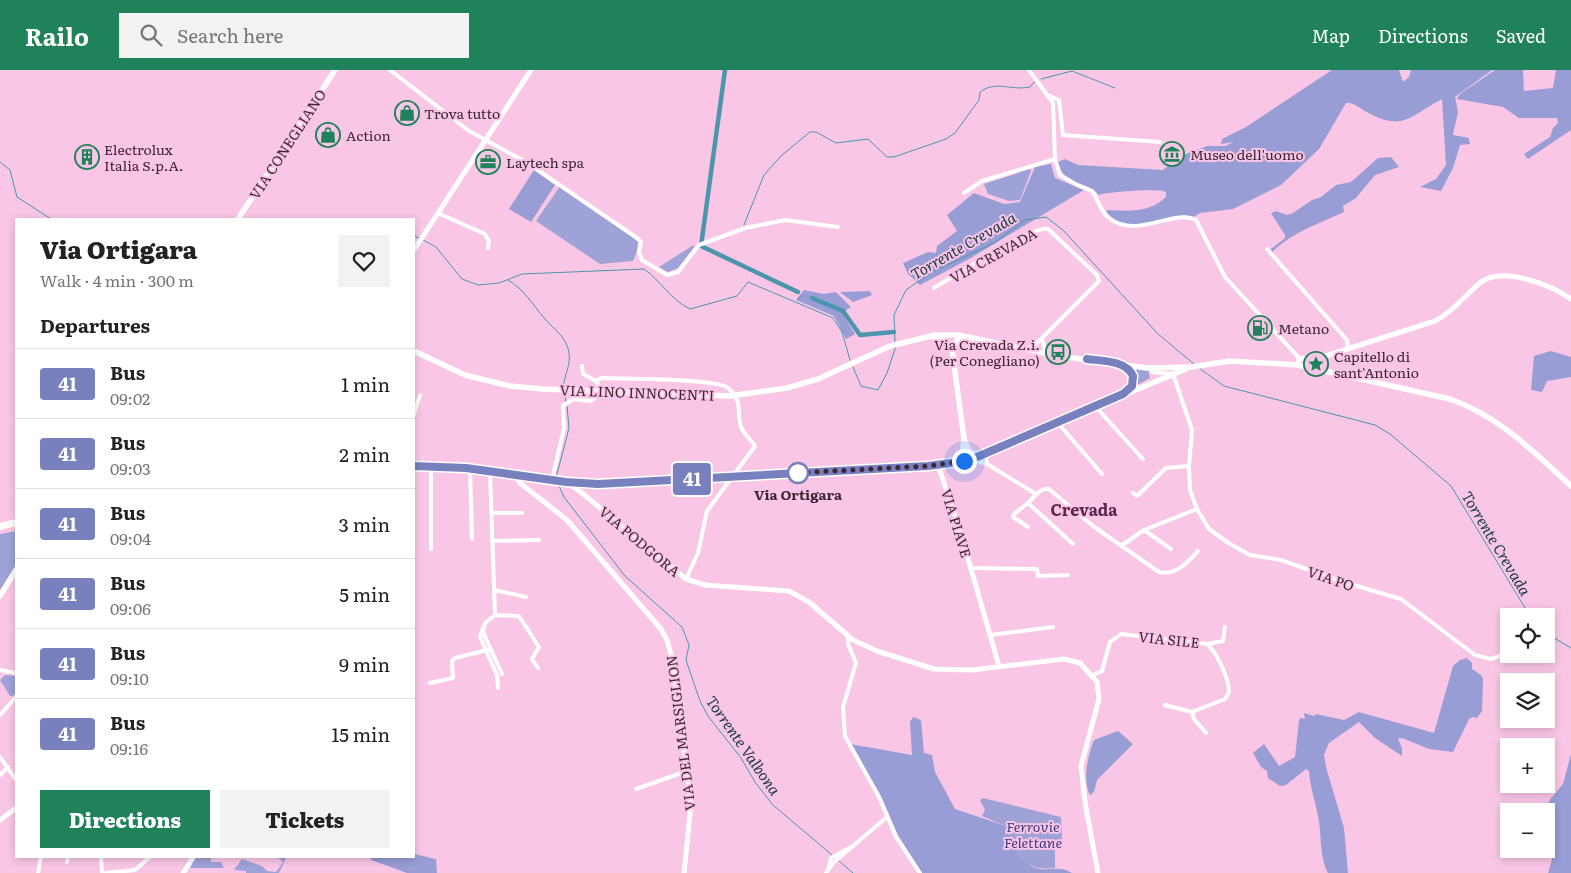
<!DOCTYPE html>
<html lang="en">
<head>
<meta charset="utf-8">
<style>
  :root { --surface:#fff; --page:#f2f2f2; --text:#222; --muted:#767676; --line:#e0e0e0; --accent:#20825a }
  body { margin:0; font-family:Literata,serif; background:var(--page); color:var(--text); height:100vh; display:flex; flex-direction:column; font-size:19px; white-space:nowrap }
  * { box-sizing:border-box; margin:0 }
  p { font-size:16px; color:var(--muted) }
  .icon { flex:none; width:28px; height:28px; fill:none; stroke:currentColor; stroke-width:2; stroke-linecap:round; stroke-linejoin:round }
  .map { position:relative; flex:1; overflow:hidden }
  .side { position:absolute; left:15px; top:148px; width:400px; height:640px; display:flex; flex-direction:column; background:var(--surface); border-radius:0px; box-shadow:0 2px 8px #0003 }
  .side>* { flex:none }
  .badge { padding:0 10px; border-radius:4px; font-size:18px; line-height:32px }
  .fabs { position:absolute; left:1500px; top:538px; display:grid; gap:10px }
  .fabs a { display:grid; place-items:center; width:55px; height:55px; border-radius:0px; background:var(--surface); box-shadow:0 2px 8px #0003; font-size:25px }
  .you { position:absolute; width:25px; height:25px; margin:-12px; border:4px solid #fff; border-radius:50%; background:#1a73e8; box-shadow:0 0 0 8px #1a73e833 }
  .map>.badge { position:absolute; translate:-50% -50%; box-shadow:0 0 0 2px #fff }
  h2 { padding:0 25px; font-size:19px; line-height:45px }
  .round { display:grid; place-items:center; flex:none; width:52px; height:52px; border-radius:0px; background:var(--page) }
  .overview { display:flex; align-items:center; justify-content:space-between; height:85px; padding:0 25px }
  h1 { font-size:24px; font-weight:800; line-height:38px }
  .primary-button { display:flex; gap:10px; margin-top:auto; padding:10px 25px }
  .primary-button a { flex:1; height:58px; border-radius:0px; background:var(--accent); color:#fff; font-size:20px; font-weight:800; line-height:58px; text-align:center }
  .primary-button a+a { background:var(--page); color:var(--text) }
  ul { padding:0; list-style:none }
  li { display:flex; align-items:center; gap:15px; height:70px; padding:0 25px; border-top:1px solid var(--line) }
  li div { flex:1 }
  li b { display:block; font-size:19px }
  li em { font-style:normal }
  li .badge { min-width:55px; font-weight:700; text-align:center }
  header { display:flex; align-items:center; gap:30px; box-sizing:border-box; height:70px; padding:0 25px; background:var(--accent); color:#fff }
  header strong { font-size:24px }
  nav { display:flex; gap:28px; margin-inline-start:auto; font-size:18px }
  .search { width:350px; height:45px; background:var(--page); display:flex; align-items:center; gap:12px; box-sizing:border-box; padding:0 18px; border-radius:0px; color:var(--muted); font-size:19px }
  .map>svg:first-child { display:block }
  .green { fill:#9fa2d7 }
  .forest { fill:#999dd5 }
  .lines { fill:none; stroke-linecap:round; stroke-linejoin:round }
  .stream { stroke:#4b95ad; stroke-width:1 }
  .canal { stroke:#4b95ad; stroke-width:4.5 }
  .street { stroke:#fff; stroke-width:4 }
  .secondary { stroke:#fff; stroke-width:5 }
  .primary { stroke:#fff; stroke-width:5.5 }
  .line-casing { stroke:#fff; stroke-width:11 }
  .line { stroke:#7880be; stroke-width:8 }
  .walk { stroke:#3e2535; stroke-width:5; stroke-dasharray:0 9 }
  .stop-dot { fill:#fff; stroke:#7880be; stroke-width:2.5 }
  .labels { text-anchor:middle; dominant-baseline:central; stroke-width:4; stroke-linejoin:round; paint-order:stroke }
  .poi-label { font-size:14px; fill:#3e2535; stroke:#fac6e6; text-anchor:start }
  .street-label { font-size:14px; fill:#3e2535; stroke:#fac6e6 }
  .stop-label { font-size:14px; font-weight:bold; fill:#3e2535; stroke:#fac6e6 }
  .park-label { font-size:14px; font-style:italic; fill:#3b397d; stroke:#fac6e6 }
  .water-label { font-size:15px; font-style:italic; fill:#163944; stroke:#fac6e6 }
  .quarter-label { font-size:16px; font-weight:bold; fill:#5a2649; stroke:#fac6e6 }
</style>
</head>
<body>
<header>
<strong>Railo</strong>
<div class="search"><svg class="icon" aria-label="search" viewBox="0 0 24 24"><circle cx="10" cy="10" r="6"/><path d="M15 15l6 6"/></svg>Search here</div>
<nav><a>Map</a><a>Directions</a><a>Saved</a></nav>
</header>
<div class="map">
<svg width="1571" height="803" viewBox="0 0 1571 803">
  <rect width="100%" height="100%" fill="#fac6e6"/>
  <path class="green" d="M1030,99L1031,101L1020,130L1009,131L988,124L984,114Z
    M560,116L638,171L637,181L633,191L600,194L536,151Z
    M692,176H695L678,198L668,202L659,197Z
    M1131,297L1148,300L1150,308L1135,316L1136,306Z
    M16,461V495L0,520V464Z
    M5,605L16,606V622L13,626H10L0,610Z
    M983,728L1061,747L1062,772L1055,773V798C1014,802 1022,776 1003,755L982,746L985,740L980,730Z
    M196,786H211V792H221L224,798H190Z
    M276,786H287L279,803H246V801L234,800L242,789L262,796L267,801L276,802L283,792Z"/>
  <path class="forest" d="M1332,0H1399L1403,12L1409,7L1411,0H1492L1455,27L1458,42L1453,65L1469,68L1470,74L1460,75L1453,98L1441,121L1420,117L1436,109L1446,95L1442,29C1408,47 1403,63 1363,40C1358,37 1352,32 1346,33L1319,79L1281,115L1233,139L1200,143L1194,147C1170,138 1133,172 1106,142L1108,140C1131,141 1149,143 1166,127V122C1158,118 1107,122 1099,125C1085,109 1064,117 1058,92L1065,89L1078,95L1163,100L1169,95L1170,90L1207,76H1225L1234,72L1221,74L1222,69L1246,57Z
    M1495,0H1523L1524,21L1553,18L1556,0H1571V60L1528,89L1524,84L1550,67L1553,58L1558,53L1557,48H1519L1503,37L1457,29L1460,24Z
    M1391,87L1399,97L1375,105L1356,128L1343,136L1344,142C1318,154 1293,162 1272,182L1271,179L1285,168V165L1271,143L1276,141L1287,145L1293,143L1312,130L1321,127L1336,115L1351,112L1378,88Z
    M1051,94L1055,108L1084,120L969,189L920,215L908,204L903,193L928,182L936,183L937,176L957,161L947,145L974,123L1004,134L1020,132L1035,97Z
    M534,100L555,115L531,152L509,139Z
    M804,220L824,224L836,222L851,237L842,243L855,264L846,269L834,246L796,230Z
    M870,221L872,225L853,232L840,222Z
    M1551,281L1571,287V307L1547,311L1542,322L1531,320L1534,286Z
    M1467,588L1472,593V599L1481,605L1483,609L1482,641L1477,648L1473,647L1469,649L1453,682L1429,679L1402,668L1398,669L1402,678V686L1375,668L1359,652L1329,673L1324,685L1326,697L1344,758L1348,803H1328C1319,786 1322,764 1318,746C1315,730 1310,717 1309,701L1306,699L1286,715L1280,716L1268,708L1267,701L1261,697L1253,683L1264,674L1279,696L1295,687L1299,651L1300,648L1305,649L1304,643L1314,646L1316,644L1344,650L1359,642L1434,663L1453,596L1460,590Z
    M913,647L921,650L924,683L932,685L935,702L955,739L1003,755C1015,768 1015,788 1033,797C1047,803 1059,794 1072,803H922L898,765L881,726L850,674L912,685L910,652Z
    M1118,661L1133,674L1097,710L1094,722L1090,725C1082,710 1088,685 1094,670Z
    M1571,684V803H1548L1552,789L1545,741L1549,731L1563,714Z
    M414,784L436,789L437,803H407L371,790V786H414Z"/>
  <g class="lines">
    <path class="stream" d="M1041,9L1072,1L1115,18
      M0,92L10,100L17,127L51,149
      M744,155L764,105L781,86L810,62H816L836,73L868,69L887,87H894L946,69L955,63L979,30L980,22C996,10 1010,21 1030,17L1035,11
      M414,166L419,168
      M423,170L436,177L462,209L478,215L499,213L522,204L644,199C661,211 671,230 690,239L737,226L748,212L833,248L842,262L850,290
      M508,210C525,220 532,234 545,249C555,260 567,268 569,283C571,295 564,306 563,318
      M798,229L802,225
      M895,272L894,245L906,220L932,202L994,173L1025,150L1046,147L1063,160L1158,264L1194,294
      M853,297L861,316L878,320L887,303L896,276
      M1199,298L1224,316L1375,355L1390,364L1451,416L1530,546
      M564,321L566,332
      M556,408L569,358L567,336
      M558,414L564,427L625,506L682,557L689,575L686,590L700,631L708,646L741,688L755,712L773,735L832,785
      M1546,563L1571,578
      M839,791L853,803"/>
    <path class="canal" d="M725,0L701,176L798,222
      M812,228L843,241L860,265L894,262"/>
    <path class="street" d="M390,0L469,61L526,92L637,168L641,172L639,182L642,190L667,205L678,202L699,175L745,158L785,150L838,157
      M1029,0L1053,33L1055,89L1060,105L1077,115L1092,121C1098,129 1100,141 1109,148C1137,170 1173,138 1196,150L1225,207L1299,288
      M1050,26L1059,30L1063,65L1160,72
      M964,123L982,111L1055,89
      M438,143L485,164L489,171L488,178
      M1267,179L1347,270L1348,279
      M934,218C951,208 1034,154 1048,159L1097,205L1099,211L1036,274L1028,278
      M1042,269L1046,283
      M582,296L583,304L596,311L600,318
      M1152,302L1173,304L1192,360L1189,396L1190,420L1197,439L1209,459L1230,474L1250,485L1281,490L1340,511L1401,529L1475,585L1491,589L1509,583
      M596,311L601,308C622,309 717,308 728,318C744,332 736,342 741,357C744,365 751,369 755,376L707,441L698,483L686,509
      M1095,336L1143,389
      M414,344L420,325
      M1057,352L1102,404
      M964,376L965,382L971,389L987,394L1036,424
      M987,394L986,387L990,380
      M431,397V479
      M470,399L472,469
      M490,402L495,545L485,553L483,562L502,604
      M552,410L564,358L563,336L573,329L591,331L600,324
      M1133,423L1137,426L1166,398L1189,396
      M1028,433L1014,444L1013,447L1028,457
      M491,443H522
      M0,455L16,451
      M0,458L16,454
      M1144,460L1171,479
      M492,471L539,470
      M1073,474L1028,433C1034,427 1041,417 1049,419L1093,456L1159,502C1176,506 1188,492 1198,481
      M1121,476L1144,460L1197,439
      M970,498L1037,499L1038,506L1068,505
      M494,520L526,527
      M495,545L519,546L539,577L532,589L538,598
      M483,558L480,567L497,605L498,618
      M990,565L1053,557
      M848,566V574L856,593L843,637L845,666L879,727L896,767L920,803
      M1207,574L1223,571L1225,557
      M0,600L16,603
      M1093,605L1102,601L1110,572L1121,564L1207,574C1217,583 1229,608 1229,622L1225,629L1192,642L1194,649L1206,663
      M430,613L453,608L452,591L455,588L491,579
      M1165,635L1192,642
      M0,645L16,627
      M0,687L16,710
      M0,705L8,697
      M636,719L687,701
      M101,786L102,803
      M67,792L68,786
      M828,800L831,788L851,777
      M38,803L41,786
      M106,803L135,800L151,786
      M826,803L833,793L887,747"/>
    <path class="secondary" d="M414,180L531,0
      M1313,290L1435,251C1453,242 1465,225 1480,213C1501,195 1551,215 1571,229
      M1298,295L1299,288L1313,290
      M952,392L962,382L964,369
      M938,395L961,464L999,596
      M414,396L466,399L575,413L598,414L928,396L958,393L982,384
      M515,405L520,413L567,450L661,559L667,570L673,592L691,734L684,803
      M566,412L582,423L686,509L705,515L789,521L809,532L853,570L877,581L934,599L972,600L1064,589L1080,593L1097,612L1099,629L1081,696L1085,732L1098,803
      M0,750L16,738
      M183,803L194,786"/>
    <path class="primary" d="M238,149L335,0
      M935,269H944L952,279L964,369L969,381L975,384L991,380L1186,299
      M414,281L465,305L510,316L542,319L730,326L787,318L818,309L890,276L935,265H958L1059,286L1147,298L1191,297L1230,291L1298,295L1450,329C1499,346 1534,382 1571,416
      M953,281L956,271L966,269
      M1123,296C1134,302 1138,312 1127,321
      M0,526L16,500"/>
  </g>
  <g class="lines">
    <defs>
      <path id="line" d="M414,396L466,398L566,412L598,414L928,396L958,392L977,387L1123,324L1132,316L1133,306C1126,290 1102,291 1087,289"/>
    </defs>
    <use href="#line" class="line-casing"/>
    <use href="#line" class="line"/>
    <path class="walk" d="M798,403H794L928,396L964,391"/>
  </g>
  <defs>
    <symbol id="shop-ring" viewBox="-11 -11 22 22"><circle r="9.5" fill="#fac6e6" stroke="#20825a" stroke-width="1.5"/><path d="M-5-2.5h2.3a2.7 3.5 0 0 1 5.4 0H5L5.5 6h-11ZM-1.5-2.5h3a1.5 2.3 0 0 0-3 0Z" fill="#20825a"/></symbol>
    <symbol id="museum-ring" viewBox="-11 -11 22 22"><circle r="9.5" fill="#fac6e6" stroke="#20825a" stroke-width="1.5"/><path d="M0-6L6-3V-2H-6V-3ZM-5-1h2V3h-2ZM-1-1h2V3h-2ZM3-1h2V3H3ZM-6 4H6V6H-6Z" fill="#20825a"/></symbol>
    <symbol id="building-ring" viewBox="-11 -11 22 22"><circle r="9.5" fill="#fac6e6" stroke="#20825a" stroke-width="1.5"/><path d="M-4-6H4V6H1V3H-1V6H-4ZM-2.5-4.3h1.7v1.8h-1.7ZM.8-4.3h1.7v1.8H.8ZM-2.5-1h1.7V.8h-1.7ZM.8-1h1.7V.8H.8Z" fill="#20825a"/></symbol>
    <symbol id="office-ring" viewBox="-11 -11 22 22"><circle r="9.5" fill="#fac6e6" stroke="#20825a" stroke-width="1.5"/><path d="M-6-3h4V-5.5h4V-3h4V5H-6ZM-1-4.5V-3h2v-1.5ZM-6 0V1H6V0Z" fill="#20825a"/></symbol>
    <symbol id="fuel-ring" viewBox="-11 -11 22 22"><circle r="9.5" fill="#fac6e6" stroke="#20825a" stroke-width="1.5"/><path d="M-5.5-6h7V0h2V4h1.3V-2.5L3-4.5l.8-.8L6-3V5H2.5V1h-1V6h-7ZM-4.2-4.7v3.2H.2V-4.7Z" fill="#20825a"/></symbol>
    <symbol id="bus-ring" viewBox="-11 -11 22 22"><circle r="9.5" fill="#fac6e6" stroke="#20825a" stroke-width="1.5"/><path d="M-5-6H5V4H4V6H2V4H-2V6H-4V4H-5ZM-3.5-4V0h7V-4ZM-3.5 1.2v1.5H-2V1.2ZM2 1.2v1.5H3.5V1.2Z" fill="#20825a"/></symbol>
    <symbol id="sight-ring" viewBox="-11 -11 22 22"><circle r="9.5" fill="#fac6e6" stroke="#20825a" stroke-width="1.5"/><path d="M0-6L1.8-2.2L6-1.7L2.9 1.2L3.7 5.4L0 3.3L-3.7 5.4L-2.9 1.2L-6-1.7L-1.8-2.2Z" fill="#20825a"/></symbol>
  </defs>
  <g fill-rule="evenodd">
    <use href="#shop-ring" x="393" y="29" width="28" height="28"/>
    <use href="#shop-ring" x="314" y="51" width="28" height="28"/>
    <use href="#museum-ring" x="1158" y="70" width="28" height="28"/>
    <use href="#building-ring" x="73" y="73" width="28" height="28"/>
    <use href="#office-ring" x="474" y="78" width="28" height="28"/>
    <use href="#fuel-ring" x="1246" y="244" width="28" height="28"/>
    <use href="#bus-ring" x="1044" y="268" width="28" height="28"/>
    <use href="#sight-ring" x="1302" y="280" width="28" height="28"/>
  </g>
  <circle class="stop-dot" cx="798" cy="403" r="10"/>
  <g class="labels">
    <g class="poi-label">
      <text x="424" y="43">Trova tutto</text>
      <text x="346" y="65">Action</text>
      <text x="104" y="79">Electrolux<tspan x="104" dy="16">Italia S.p.A.</tspan></text>
      <text x="1190" y="84">Museo dell'uomo</text>
      <text x="506" y="92">Laytech spa</text>
      <text x="1278" y="258">Metano</text>
      <text x="1040" y="274" text-anchor="end">Via Crevada Z.i.<tspan x="1040" dy="16">(Per Conegliano)</tspan></text>
      <text x="1334" y="286">Capitello di<tspan x="1334" dy="16">sant'Antonio</tspan></text>
    </g>
    <g class="street-label">
      <text transform="translate(287 74) rotate(-57)">VIA CONEGLIANO</text>
      <text transform="translate(993 185) rotate(-29)">VIA CREVADA</text>
      <text transform="translate(637 322) rotate(2)">VIA LINO INNOCENTI</text>
      <text transform="translate(957 453) rotate(73)">VIA PIAVE</text>
      <text transform="translate(640 471) rotate(40)">VIA PODGORA</text>
      <text transform="translate(1331 508) rotate(19)">VIA PO</text>
      <text transform="translate(1169 569) rotate(6)">VIA SILE</text>
      <text transform="translate(680 663) rotate(-97)">VIA DEL MARSIGLION</text>
    </g>
    <g class="stop-label">
      <text x="798" y="424">Via Ortigara</text>
    </g>
    <g class="park-label">
      <text x="1033" y="756">Ferrovie<tspan x="1033" dy="16">Felettane</tspan></text>
    </g>
    <g class="water-label">
      <text transform="translate(963 175) rotate(-30)">Torrente Crevada</text>
      <text transform="translate(1497 473) rotate(59)">Torrente Crevada</text>
      <text transform="translate(744 675) rotate(55)">Torrente Valbona</text>
    </g>
    <g class="quarter-label">
      <text x="1084" y="439">Crevada</text>
    </g>
  </g>
</svg>
<div class="fabs">
<a><svg class="icon" aria-label="locate" viewBox="0 0 24 24"><circle cx="12" cy="12" r="6"/><path d="M12 2v4M12 18v4M2 12h4M18 12h4"/></svg></a>
<a><svg class="icon" aria-label="layers" viewBox="0 0 24 24"><path d="M12 4l9 5-9 5-9-5zM3 14l9 5 9-5"/></svg></a>
<a>+</a>
<a>−</a>
</div>
<div class="you" style="left:964px;top:391px"></div>
<b class="badge" style="left:692px;top:409px;background:#7880be;color:#fff">41</b>
<section class="side">
<div class="overview"><div><h1>Via Ortigara</h1><p>Walk · 4 min · 300 m</p></div><a class="round"><svg class="icon" aria-label="heart" viewBox="0 0 24 24"><path d="M12 20l-8-8c-3-5 5-10 8-4 3-6 11-1 8 4z"/></svg></a></div>
<h2>Departures</h2>
<ul>
<li><span class="badge" style="background:#7880be;color:#fff">41</span><div><b>Bus</b><p>09:02</p></div><em>1 min</em></li>
<li><span class="badge" style="background:#7880be;color:#fff">41</span><div><b>Bus</b><p>09:03</p></div><em>2 min</em></li>
<li><span class="badge" style="background:#7880be;color:#fff">41</span><div><b>Bus</b><p>09:04</p></div><em>3 min</em></li>
<li><span class="badge" style="background:#7880be;color:#fff">41</span><div><b>Bus</b><p>09:06</p></div><em>5 min</em></li>
<li><span class="badge" style="background:#7880be;color:#fff">41</span><div><b>Bus</b><p>09:10</p></div><em>9 min</em></li>
<li><span class="badge" style="background:#7880be;color:#fff">41</span><div><b>Bus</b><p>09:16</p></div><em>15 min</em></li>
</ul>
<div class="primary-button"><a>Directions</a><a>Tickets</a></div>
</section>
</div>
</body>
</html>
